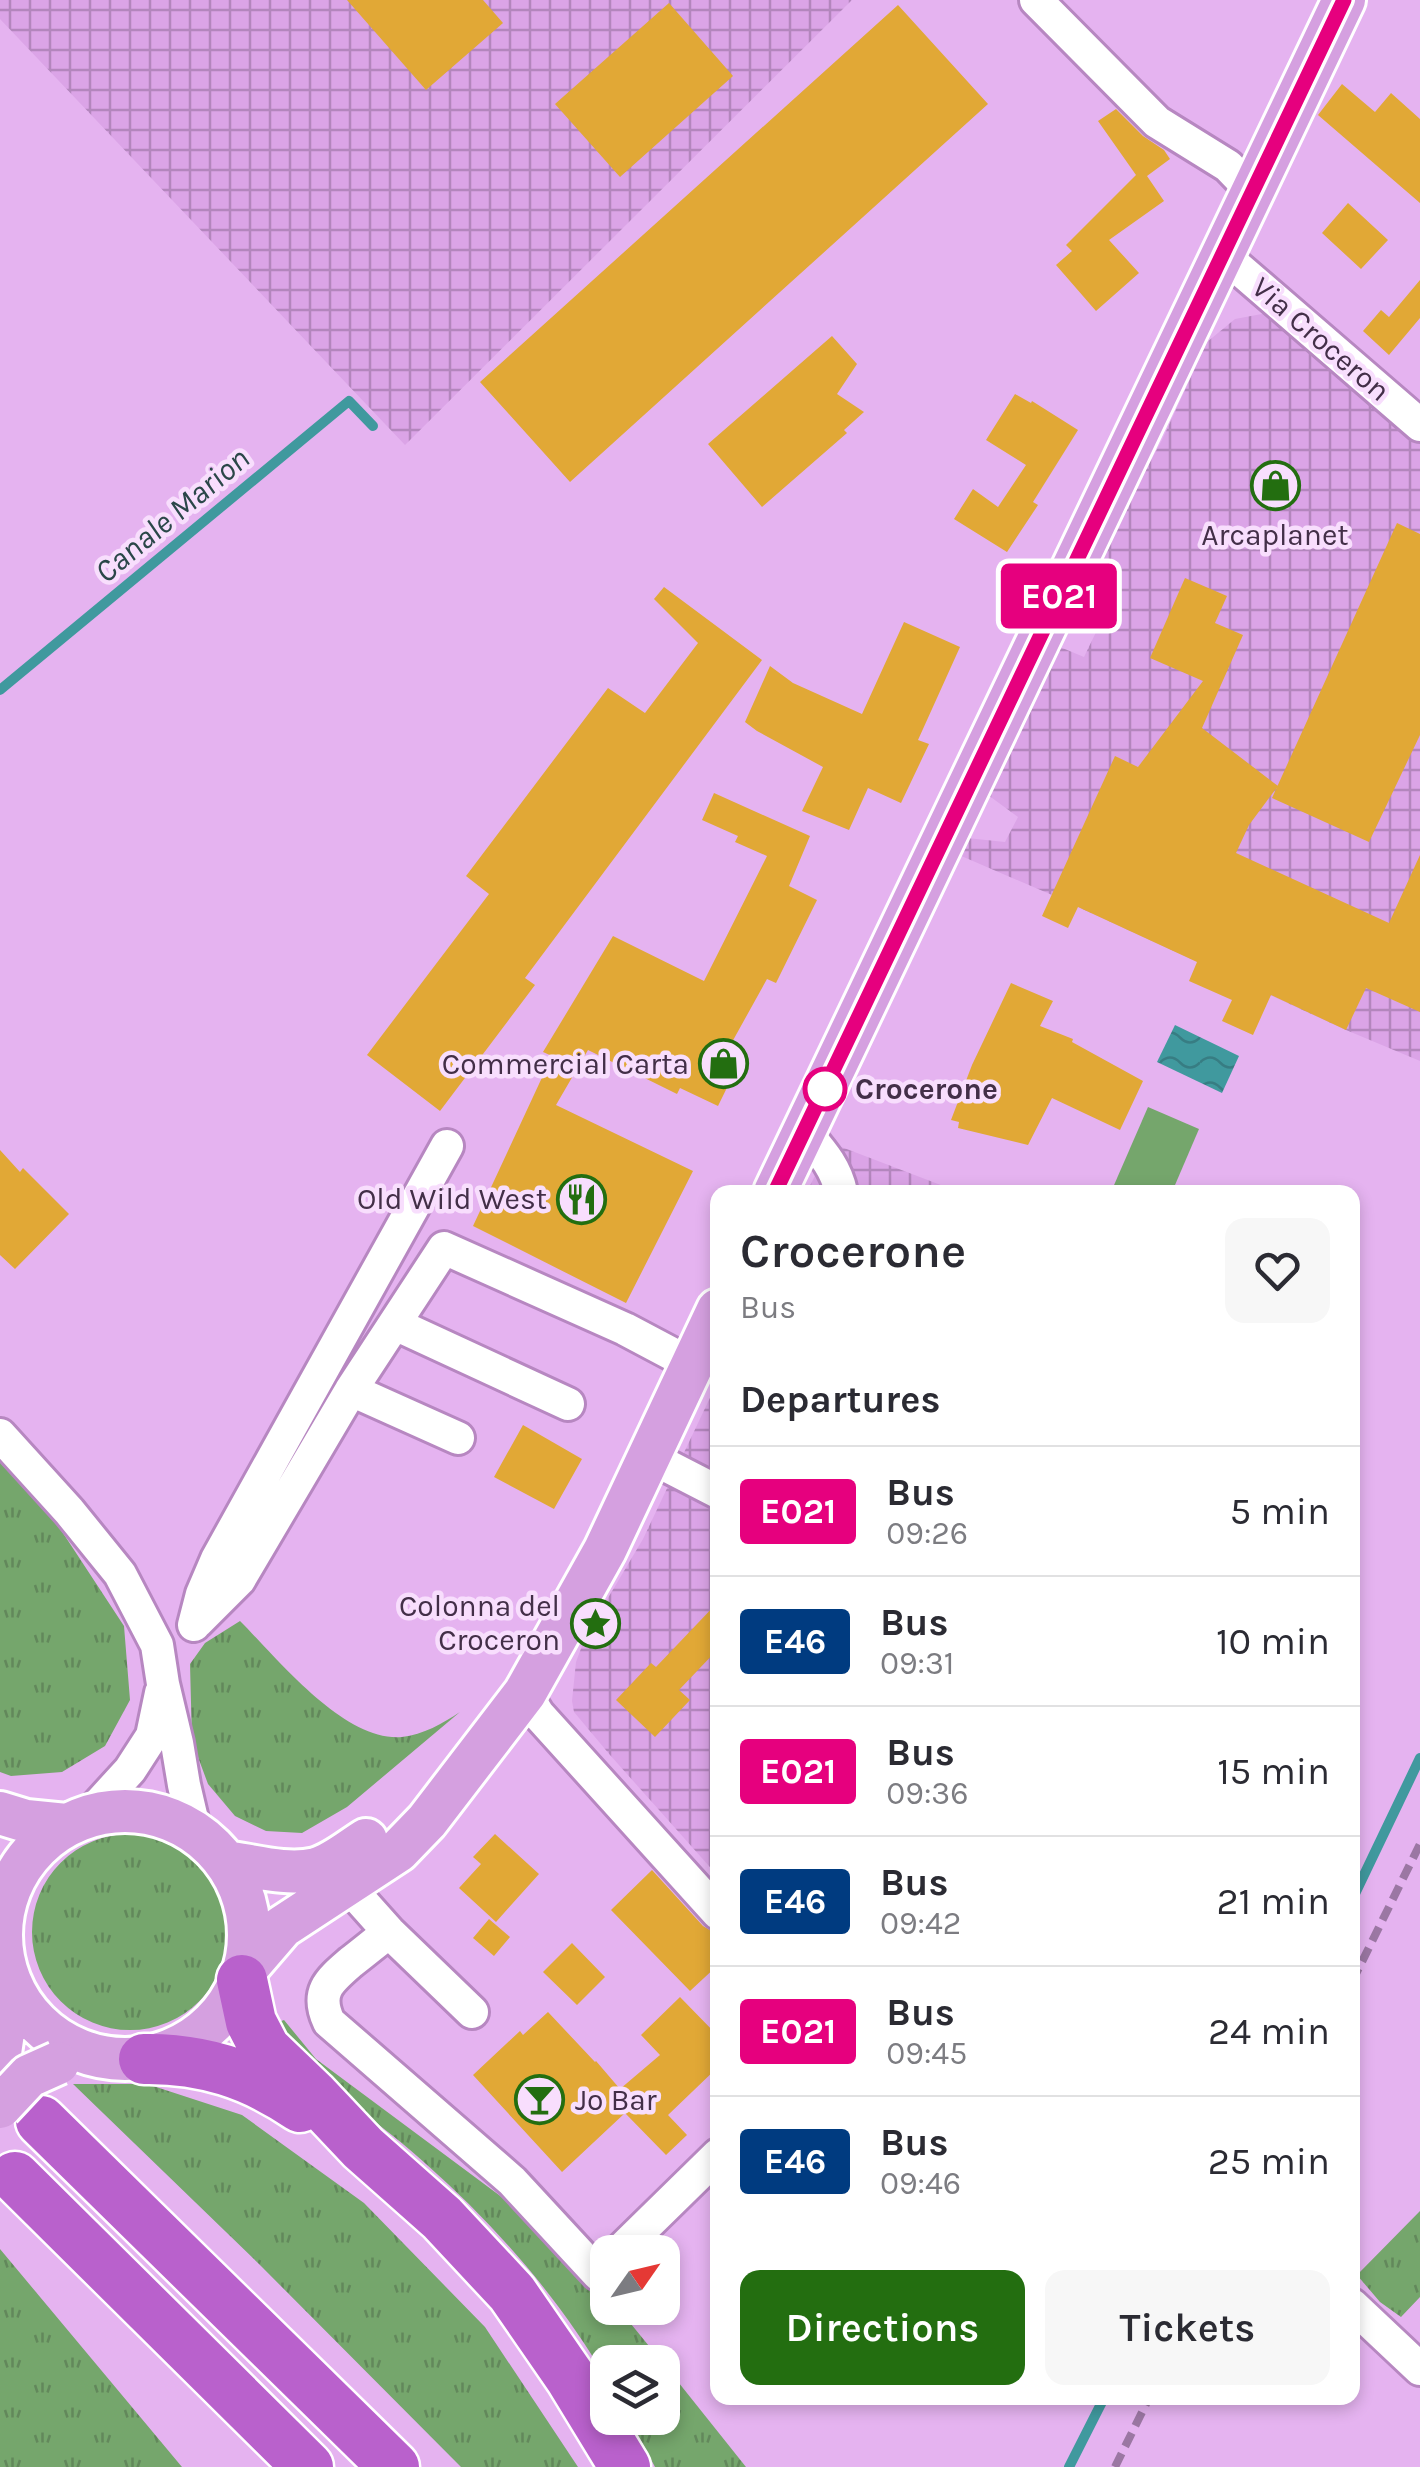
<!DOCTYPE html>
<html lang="en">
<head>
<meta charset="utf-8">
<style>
  :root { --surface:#fff; --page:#f7f7f7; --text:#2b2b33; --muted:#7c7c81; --line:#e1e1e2; --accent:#236e10 }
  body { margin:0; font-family:Karla,sans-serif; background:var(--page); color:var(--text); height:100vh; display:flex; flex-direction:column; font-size:38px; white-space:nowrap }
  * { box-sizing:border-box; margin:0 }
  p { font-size:32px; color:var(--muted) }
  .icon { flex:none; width:55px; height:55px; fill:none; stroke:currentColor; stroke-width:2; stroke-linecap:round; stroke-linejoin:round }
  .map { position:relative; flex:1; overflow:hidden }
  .side { position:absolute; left:710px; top:1185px; width:650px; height:1220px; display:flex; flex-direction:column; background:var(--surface); border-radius:20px; box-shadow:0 5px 15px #0003 }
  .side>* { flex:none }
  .badge { padding:0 20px; border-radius:8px; font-size:35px; line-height:65px }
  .needle { width:65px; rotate:56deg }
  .fabs { position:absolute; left:590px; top:2235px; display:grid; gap:20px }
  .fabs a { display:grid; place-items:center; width:90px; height:90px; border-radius:20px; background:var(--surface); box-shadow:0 5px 15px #0003; font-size:50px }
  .map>.badge { position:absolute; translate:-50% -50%; box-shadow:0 0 0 5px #fff }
  h2 { padding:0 30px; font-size:38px; line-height:90px }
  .round { display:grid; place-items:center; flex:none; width:105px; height:105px; border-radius:20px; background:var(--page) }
  .headline { display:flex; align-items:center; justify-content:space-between; height:170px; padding:0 30px }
  h1 { font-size:48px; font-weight:600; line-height:75px }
  .action { display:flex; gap:20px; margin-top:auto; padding:20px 30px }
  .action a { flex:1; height:115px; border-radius:20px; background:var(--accent); color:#fff; font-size:40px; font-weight:600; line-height:115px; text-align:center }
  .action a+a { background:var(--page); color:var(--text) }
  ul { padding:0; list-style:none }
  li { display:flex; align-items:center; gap:30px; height:130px; padding:0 30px; border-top:2px solid var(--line) }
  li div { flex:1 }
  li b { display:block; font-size:38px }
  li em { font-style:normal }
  li .badge { min-width:110px; font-weight:700; text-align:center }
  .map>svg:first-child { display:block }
  .industrial { fill:url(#industrial-grid) }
  .grass { fill:url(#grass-tufts) }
  .pitch { fill:#75a66c }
  .water { fill:url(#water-waves) }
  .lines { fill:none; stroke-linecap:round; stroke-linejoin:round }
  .stream { stroke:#40999e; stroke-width:10 }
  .building { fill:#e1a836 }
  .minor-casing { stroke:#b787c1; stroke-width:38 }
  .major-casing { stroke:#fff; stroke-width:48 }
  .highway-casing { stroke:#fff; stroke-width:55 }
  .minor { stroke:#fff; stroke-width:32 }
  .major { stroke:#d5a0e0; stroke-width:42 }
  .highway { stroke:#b961cc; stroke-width:50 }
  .rail { stroke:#9b77a3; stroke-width:8; stroke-dasharray:15 8; stroke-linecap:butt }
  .major-bridge-casing { stroke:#fff; stroke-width:48; stroke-linecap:butt }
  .major-bridge { stroke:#d5a0e0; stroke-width:42 }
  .line-casing { stroke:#fff; stroke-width:22 }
  .line { stroke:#e6007e; stroke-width:15 }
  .stop-dot { fill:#fff; stroke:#e6007e; stroke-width:5 }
  .labels { text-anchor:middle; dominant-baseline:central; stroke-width:9; stroke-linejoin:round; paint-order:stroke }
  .street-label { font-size:30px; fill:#432f48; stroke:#f8defd }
  .poi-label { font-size:30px; fill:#432f48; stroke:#f8defd; text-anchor:end }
  .stop-label { font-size:30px; font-weight:bold; fill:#432f48; stroke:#f8defd; text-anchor:start }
  .water-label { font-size:32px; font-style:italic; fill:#2b4749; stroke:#f8defd }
</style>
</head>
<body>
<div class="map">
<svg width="1420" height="2467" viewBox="0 0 1420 2467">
  <defs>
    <pattern id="industrial-grid" width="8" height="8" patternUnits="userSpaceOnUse" patternTransform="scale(2.5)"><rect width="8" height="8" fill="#dba4e7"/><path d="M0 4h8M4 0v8" fill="none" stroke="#b386bd"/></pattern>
    <pattern id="grass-tufts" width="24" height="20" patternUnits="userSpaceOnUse" patternTransform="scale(2.5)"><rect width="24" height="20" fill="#75a66c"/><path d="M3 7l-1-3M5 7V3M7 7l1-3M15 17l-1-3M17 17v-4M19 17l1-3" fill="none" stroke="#62885b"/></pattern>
    <pattern id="water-waves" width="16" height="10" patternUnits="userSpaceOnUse" patternTransform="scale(2.5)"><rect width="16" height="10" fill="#40999e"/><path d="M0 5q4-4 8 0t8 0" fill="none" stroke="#377d83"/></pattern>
  </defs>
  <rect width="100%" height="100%" fill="#e5b3f0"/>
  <path class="industrial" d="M0,0H852L405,445L0,19Z
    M1267,313L1420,437V1061L1346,1030L1052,895L959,855L967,838L1005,842L1018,817L988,795L1060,647L1084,657L1098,628L1083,621L1079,606L1124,510L1162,440L1207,342L1235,319Z
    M831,1143L959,1192H807Z
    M717,1383V1875L610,1755L574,1712L572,1701L576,1662L586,1635L643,1539Z"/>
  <path class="grass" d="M0,1460L59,1527L124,1626L130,1700L105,1746L62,1772L11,1776L0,1772Z
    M240,1621C278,1659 344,1742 402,1737C423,1735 443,1723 460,1712L347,1807L302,1833L266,1831L235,1816L208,1784L192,1741L190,1664L205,1643Z
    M32 1932a98 98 0 1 1 196 0a98 98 0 1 1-196 0Z
    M284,2020L316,2059L499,2195L577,2259L607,2294L608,2308H618L662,2362H608L607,2380C559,2298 497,2227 426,2164C387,2128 333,2093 298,2054C290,2045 283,2033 276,2023Z
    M73,2084H147L242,2115L364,2203L485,2327L578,2467H461L259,2264Z
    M1420,2211V2297L1401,2317L1380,2302L1357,2275Z
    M0,2249L182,2467H0Z
    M662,2363H663L746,2467H655L629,2418H662Z"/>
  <path class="pitch" d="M1148,1107L1199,1129L1172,1192H1111Z"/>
  <path class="water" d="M1175,1025L1239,1056L1222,1093L1157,1062Z"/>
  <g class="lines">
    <path class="stream" d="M0,690L349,401L373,426
      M1352,1900L1420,1758
      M1069,2467L1104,2398"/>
  </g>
  <path class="building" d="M347,0H483L503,23L426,90Z
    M669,3L733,76L620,177L555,104Z
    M898,5L988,104L570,482L480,382Z
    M1342,84L1375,112L1391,93L1420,119V203L1318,115Z
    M1116,109L1143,136L1164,150L1170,159L1147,176L1164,201L1109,240L1139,273L1096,311L1056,265L1072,251L1066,245L1136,175L1098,121Z
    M1348,203L1388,240L1361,269L1322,233Z
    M1420,280V318L1389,355L1363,331L1381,310L1389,317Z
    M832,336L857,364L837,394L864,412L844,430L847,433L762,507L708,444Z
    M1015,394L1031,403L1032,401L1078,430L1033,502L1038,505L1007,552L954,519L973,489L998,507L1026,465L986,440Z
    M1397,523L1420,534V735L1369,842L1272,798Z
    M1185,578L1227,596L1215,623L1243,635L1202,728L1278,786L1249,825L1236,853L1389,923L1420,855V1012L1366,988L1346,1030L1271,995L1253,1035L1222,1021L1232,1000L1189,981L1197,962L1078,907L1068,928L1042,916L1115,756L1138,767L1203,681L1150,658Z
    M664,587L762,660L525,978L535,985L440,1111L367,1055L489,894L466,876L608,688L645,713L698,643L654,599Z
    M904,622L960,647L918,740L929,744L901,803L868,788L849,830L802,811L823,767L757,731L745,722L770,666L793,683L862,714Z
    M714,793L810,836L789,886L817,900L776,983L767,979L731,1044L745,1051L718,1106L680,1088L677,1094L588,1050L556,1105L693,1171L626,1303L473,1226L552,1056L543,1052L613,936L704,981L767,856L735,842L738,836L702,820Z
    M1011,983L1053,1001L1040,1026L1073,1039L1072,1042L1143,1081L1120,1130L1052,1098L1028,1145L958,1128L959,1122L951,1120L972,1065Z
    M0,1150L20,1172L23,1168L69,1214L15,1269L0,1255Z
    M523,1425L582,1459L554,1509L494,1477Z
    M718,1602V1649L679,1690L690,1700L655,1737L616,1700L651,1663L656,1667Z
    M495,1834L539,1874L496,1922L459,1888L481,1864L473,1857Z
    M652,1870L703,1926L718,1935V1965L690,1991L611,1910Z
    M489,1919L510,1937L494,1956L473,1938Z
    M572,1943L605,1977L577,2005L543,1972Z
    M680,1997L718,2036V2067L668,2115L687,2135L666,2155L625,2113L562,2172L473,2075L520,2031L523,2035L548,2012L595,2062L596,2061L620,2089L660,2055L641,2035Z"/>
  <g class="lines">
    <defs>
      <path id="minor" d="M1036,0L1157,122L1228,166L1252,191
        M1222,254L1420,425
        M805,1132C821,1151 836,1167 841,1192
        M395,1324L568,1404
        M0,1435L69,1511L120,1574L157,1645L163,1684L177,1743L184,1785L195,1832
        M458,1438L351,1390L444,1248L625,1329L691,1364
        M650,1457L718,1492
        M197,1622L239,1580L351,1390
        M194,1625L202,1594L217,1559L447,1146
        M525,1693L538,1714L718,1913
        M88,1816L130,1770L152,1736L161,1693
        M347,1885L389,1932L472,2012
        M389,1932C376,1942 364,1952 351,1962C329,1981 315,1992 329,2022L512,2181L598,2274L608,2264
        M619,2252L718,2155
        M1352,2305L1420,2369"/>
      <path id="major" d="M775,1192L1344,0
        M1 1935a124 124 0 1 1 248 0a124 124 0 1 1-248 0Z
        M0,1813L26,1821L66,1825
        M226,1862C254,1866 288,1876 316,1869C334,1864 350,1850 366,1840
        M245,1970L282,1927L398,1851L427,1821L525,1693L605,1550L718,1310
        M0,2053L10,1985"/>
      <path id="highway" d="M242,1980L251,2022L265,2049L312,2094L363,2148L442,2218L512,2293L570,2377L625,2467
        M144,2059C202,2058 252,2074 300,2107
        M41,2121L394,2467
        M15,2177L308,2467"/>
    </defs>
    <use href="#minor" class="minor-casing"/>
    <use href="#major" class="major-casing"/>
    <use href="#highway" class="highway-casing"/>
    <use href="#minor" class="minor"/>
    <use href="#major" class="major"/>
    <use href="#highway" class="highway"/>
    <path class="rail" d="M1352,1982L1420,1844
      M1115,2467L1149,2398"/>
    <defs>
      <path id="major-bridge" d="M0,2107L29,2076L58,2063"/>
    </defs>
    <use href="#major-bridge" class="major-bridge-casing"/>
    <use href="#major-bridge" class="major-bridge"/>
  </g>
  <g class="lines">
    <defs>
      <path id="line" d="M775,1192L1344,0"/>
    </defs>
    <use href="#line" class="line-casing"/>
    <use href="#line" class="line"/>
  </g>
  <defs>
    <symbol id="shop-ring" viewBox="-11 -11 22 22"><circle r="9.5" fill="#f8defd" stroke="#236e10" stroke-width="1.5"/><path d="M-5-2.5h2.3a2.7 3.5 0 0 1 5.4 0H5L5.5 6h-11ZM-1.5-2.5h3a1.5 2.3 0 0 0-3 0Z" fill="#236e10"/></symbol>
    <symbol id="restaurant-ring" viewBox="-11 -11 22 22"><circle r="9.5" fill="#f8defd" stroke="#236e10" stroke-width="1.5"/><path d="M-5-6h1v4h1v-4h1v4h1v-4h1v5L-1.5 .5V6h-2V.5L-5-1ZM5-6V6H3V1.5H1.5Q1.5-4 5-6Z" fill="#236e10"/></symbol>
    <symbol id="sight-ring" viewBox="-11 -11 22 22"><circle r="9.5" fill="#f8defd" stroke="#236e10" stroke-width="1.5"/><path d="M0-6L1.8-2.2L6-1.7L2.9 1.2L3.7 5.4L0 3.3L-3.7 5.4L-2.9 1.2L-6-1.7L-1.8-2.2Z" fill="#236e10"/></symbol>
    <symbol id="bar-ring" viewBox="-11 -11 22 22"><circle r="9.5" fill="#f8defd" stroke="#236e10" stroke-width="1.5"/><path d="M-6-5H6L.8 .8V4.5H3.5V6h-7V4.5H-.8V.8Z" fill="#236e10"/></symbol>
  </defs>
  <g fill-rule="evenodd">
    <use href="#shop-ring" x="1248" y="458" width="55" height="55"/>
    <use href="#shop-ring" x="696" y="1036" width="55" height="55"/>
    <use href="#restaurant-ring" x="554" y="1172" width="55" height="55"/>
    <use href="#sight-ring" x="568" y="1596" width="55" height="55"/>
    <use href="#bar-ring" x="512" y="2072" width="55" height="55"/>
  </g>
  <circle class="stop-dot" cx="825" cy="1089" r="20"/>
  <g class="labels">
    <g class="street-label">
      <text transform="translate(1321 339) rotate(41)">Via Croceron</text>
    </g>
    <g class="poi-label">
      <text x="1275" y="535" text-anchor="middle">Arcaplanet</text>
      <text x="689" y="1064">Commercial Carta</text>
      <text x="547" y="1199">Old Wild West</text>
      <text x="560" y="1606">Colonna del<tspan x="560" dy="34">Croceron</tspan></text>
      <text x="575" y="2100" text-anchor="start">Jo Bar</text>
    </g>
    <g class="stop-label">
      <text x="855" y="1089">Crocerone</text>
    </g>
    <g class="water-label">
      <text transform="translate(172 515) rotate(-40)">Canale Marion</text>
    </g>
  </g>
</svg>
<div class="fabs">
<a><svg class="needle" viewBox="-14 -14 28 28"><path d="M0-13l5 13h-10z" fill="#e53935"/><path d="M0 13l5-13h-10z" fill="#7c7c81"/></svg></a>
<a><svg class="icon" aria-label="layers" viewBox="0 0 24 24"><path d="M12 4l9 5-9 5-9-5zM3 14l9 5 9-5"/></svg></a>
</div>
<b class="badge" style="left:1059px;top:596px;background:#e6007e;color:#fff">E021</b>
<section class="side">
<div class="headline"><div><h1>Crocerone</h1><p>Bus</p></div><a class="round"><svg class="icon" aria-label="heart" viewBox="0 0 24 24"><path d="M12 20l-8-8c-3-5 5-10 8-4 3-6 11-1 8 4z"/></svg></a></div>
<h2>Departures</h2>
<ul>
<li><span class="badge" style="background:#e6007e;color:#fff">E021</span><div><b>Bus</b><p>09:26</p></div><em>5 min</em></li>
<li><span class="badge" style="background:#003b80;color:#fff">E46</span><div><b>Bus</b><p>09:31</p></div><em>10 min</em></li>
<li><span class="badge" style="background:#e6007e;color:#fff">E021</span><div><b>Bus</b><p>09:36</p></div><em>15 min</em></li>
<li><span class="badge" style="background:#003b80;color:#fff">E46</span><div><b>Bus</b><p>09:42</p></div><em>21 min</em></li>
<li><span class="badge" style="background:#e6007e;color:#fff">E021</span><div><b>Bus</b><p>09:45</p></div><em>24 min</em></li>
<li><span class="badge" style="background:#003b80;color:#fff">E46</span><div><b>Bus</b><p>09:46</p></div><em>25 min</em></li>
</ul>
<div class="action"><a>Directions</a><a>Tickets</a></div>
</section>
</div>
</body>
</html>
